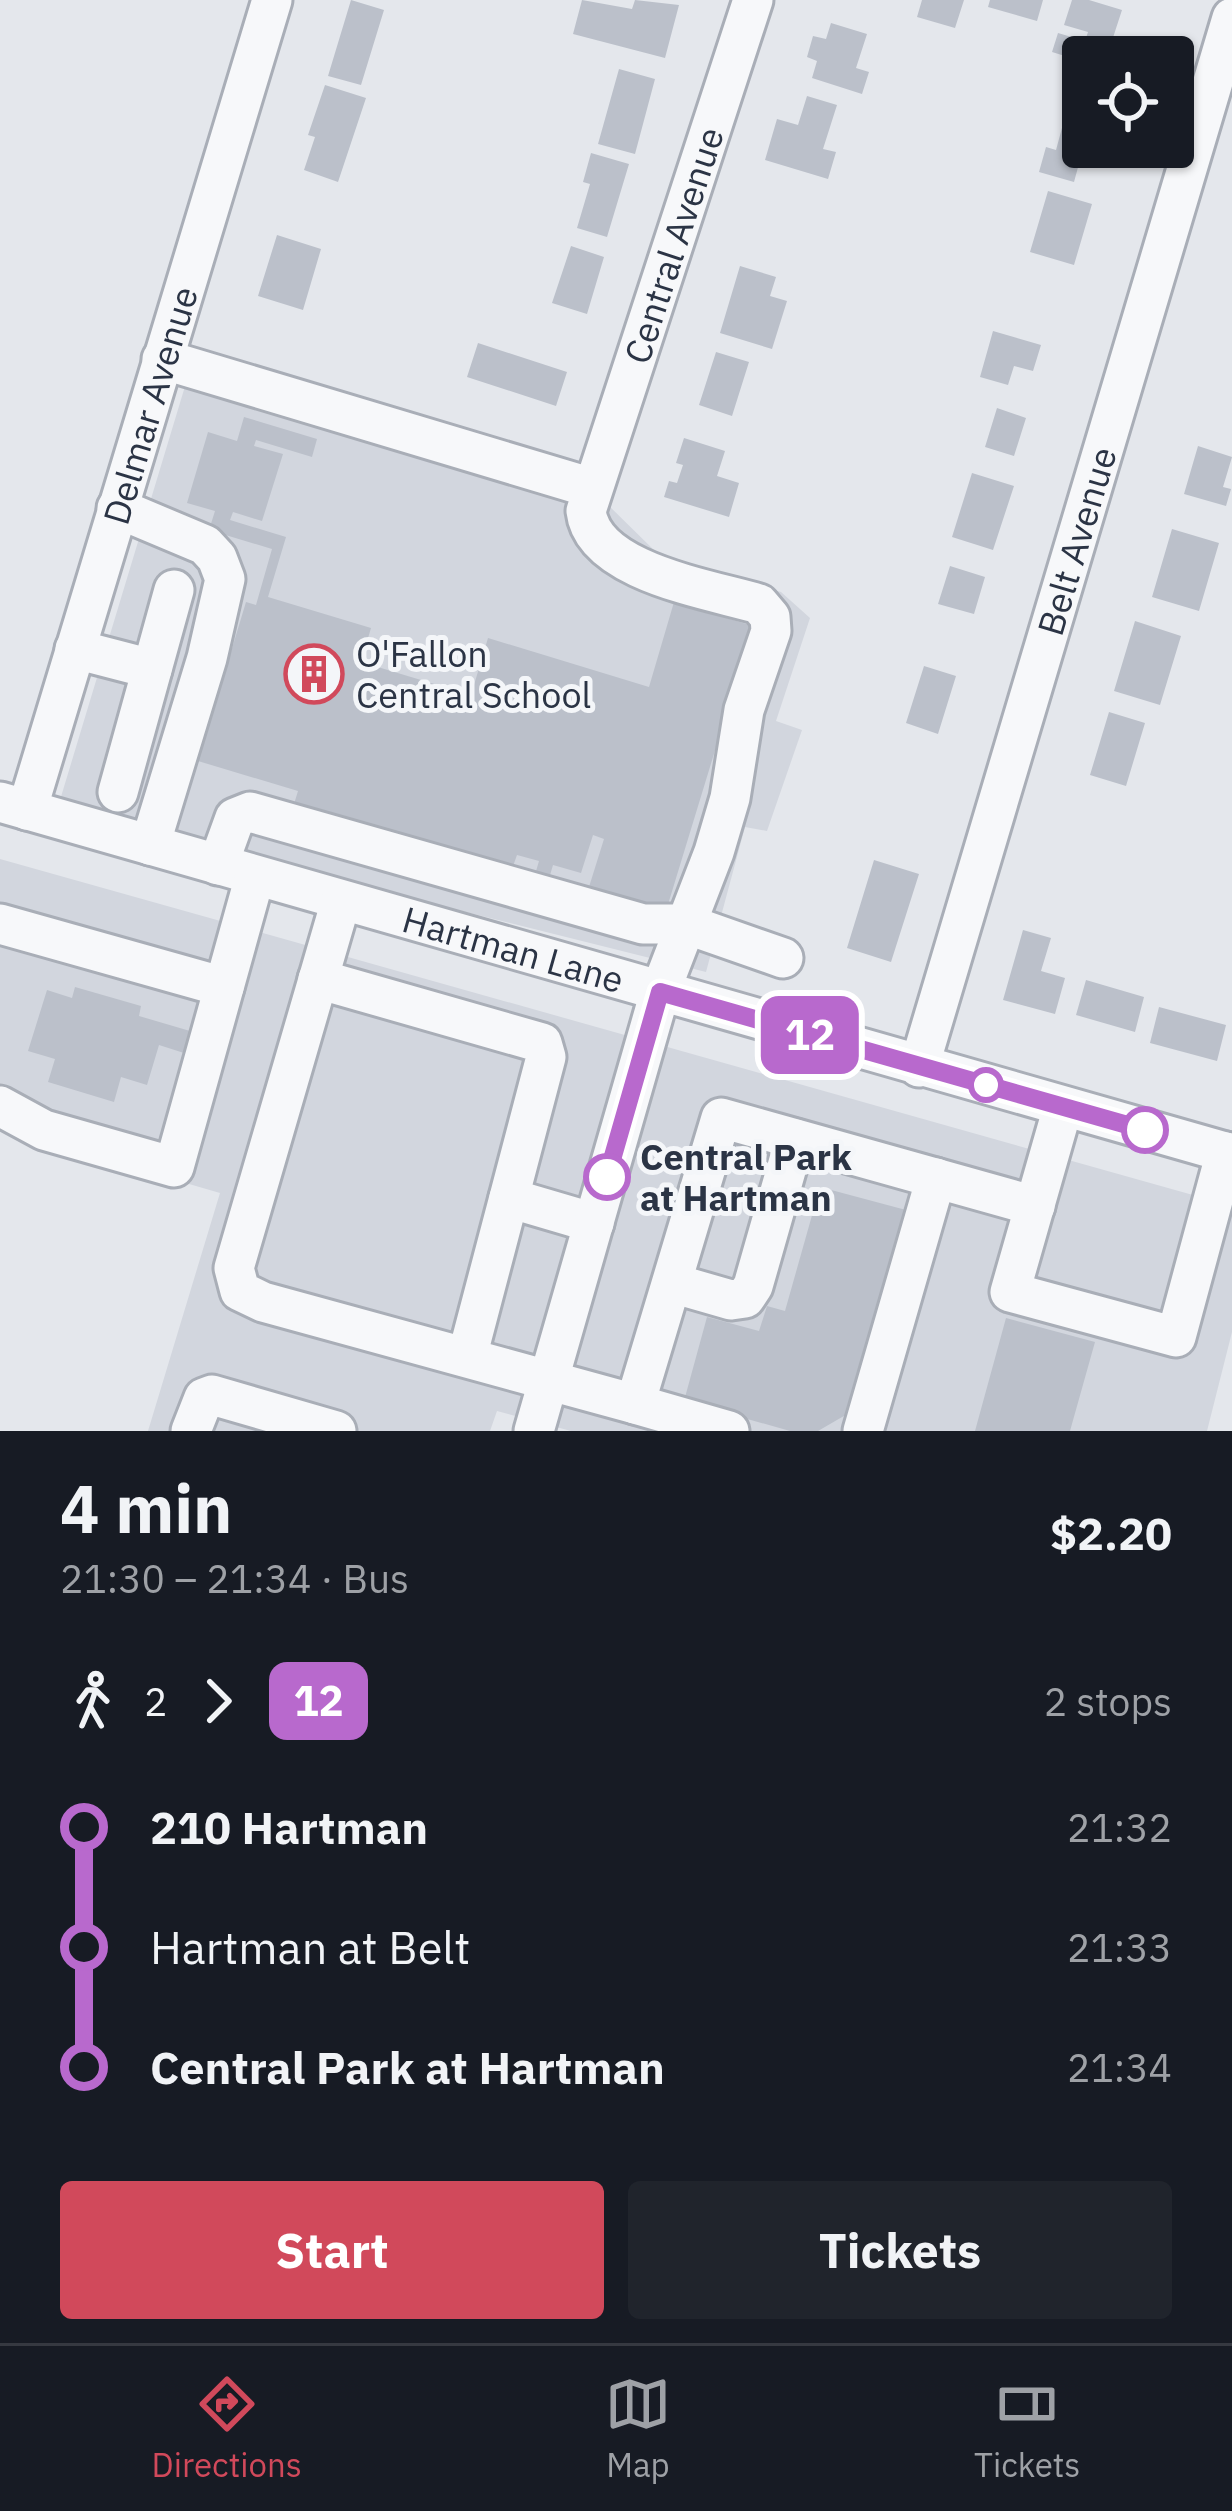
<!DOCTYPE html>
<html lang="en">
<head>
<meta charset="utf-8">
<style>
  :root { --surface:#171b24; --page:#20242c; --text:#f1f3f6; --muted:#9ea1a6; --line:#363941; --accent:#d1495b }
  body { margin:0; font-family:"IBM Plex Sans",sans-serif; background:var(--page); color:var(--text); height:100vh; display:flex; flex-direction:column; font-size:45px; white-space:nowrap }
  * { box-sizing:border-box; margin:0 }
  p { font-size:39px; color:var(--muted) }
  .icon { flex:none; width:66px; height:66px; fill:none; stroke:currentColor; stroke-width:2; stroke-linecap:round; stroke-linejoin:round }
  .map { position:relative; height:1431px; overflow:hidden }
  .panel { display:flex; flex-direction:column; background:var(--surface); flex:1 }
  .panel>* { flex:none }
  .badge { padding:0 24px; border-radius:18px; font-size:42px; line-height:78px }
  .controls { position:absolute; left:1062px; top:36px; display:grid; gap:24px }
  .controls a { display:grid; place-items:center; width:132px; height:132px; border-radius:12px; background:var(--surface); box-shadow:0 3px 9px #0004; font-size:60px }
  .map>.badge { position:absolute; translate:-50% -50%; box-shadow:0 0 0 6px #fff }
  .legs { display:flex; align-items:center; gap:18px; height:132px; padding:0 60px; font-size:39px }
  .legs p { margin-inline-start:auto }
  .head { display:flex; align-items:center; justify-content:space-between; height:204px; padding:0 60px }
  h1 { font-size:66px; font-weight:700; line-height:90px }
  .button { display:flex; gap:24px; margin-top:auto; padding:24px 60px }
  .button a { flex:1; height:138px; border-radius:12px; background:var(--accent); color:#fff; font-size:48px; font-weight:700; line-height:138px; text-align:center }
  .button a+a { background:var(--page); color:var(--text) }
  ul { padding:0 60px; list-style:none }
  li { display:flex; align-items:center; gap:42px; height:120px; font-size:45px }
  li i { display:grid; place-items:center; width:18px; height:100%; margin:0 15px; background:currentColor }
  li i::after { content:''; width:30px; height:30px; margin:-15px; border:9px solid; border-radius:50%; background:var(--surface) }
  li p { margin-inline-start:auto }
  li:first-child i { background:linear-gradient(#0000 50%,currentColor 0) }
  li:last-child i { background:linear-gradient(currentColor 50%,#0000 0) }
  .tab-bar { display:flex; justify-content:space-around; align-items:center; height:168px; border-top:3px solid var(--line); background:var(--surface); font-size:33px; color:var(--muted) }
  .tab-bar a { display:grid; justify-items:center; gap:6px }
  .tab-bar .selected { color:var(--accent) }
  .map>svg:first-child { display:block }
  .built { fill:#d2d6de }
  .building { fill:#bbc0ca }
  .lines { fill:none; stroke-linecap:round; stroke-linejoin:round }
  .minor-casing { stroke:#a9aeb7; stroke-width:45 }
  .minor { stroke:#f7f8fa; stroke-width:39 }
  .line-1-casing { stroke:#fff; stroke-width:27 }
  .line-1 { stroke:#b869cd; stroke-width:18 }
  .stop-1-dot { fill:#fff; stroke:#b869cd; stroke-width:6 }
  .labels { text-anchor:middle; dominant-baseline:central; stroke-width:10; stroke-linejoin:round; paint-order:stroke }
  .street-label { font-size:36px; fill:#2b3445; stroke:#f4f6f9 }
  .poi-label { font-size:36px; fill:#2b3445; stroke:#f4f6f9; text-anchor:start }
  .stop-label { font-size:36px; font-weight:bold; fill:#2b3445; stroke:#f4f6f9; text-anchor:start }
</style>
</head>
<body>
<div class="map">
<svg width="1232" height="1431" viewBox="0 0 1232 1431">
  <rect width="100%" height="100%" fill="#e4e7ec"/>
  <path class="built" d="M186,383L602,499L658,554L781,592L810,618L776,721L802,730L767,831L745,827L706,972L57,810Z
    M0,859L1232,1206V1332L1207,1431H571L497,1411L490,1431H148L220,1193L0,1129Z"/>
  <path class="building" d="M351,0L384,10L361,85L328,76Z
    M582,0L632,9L635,0L679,5L665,58L573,34Z
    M922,0H964L955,28L917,17Z
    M990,0H1043L1037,21L988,7Z
    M1072,0H1089L1122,10L1107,56L1085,49L1081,61L1052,52L1058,33L1085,41L1088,32L1064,25Z
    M831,23L867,34L856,68L869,72L862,94L812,78L817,61L807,57L813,36L826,39Z
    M619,69L655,79L635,154L598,144Z
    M325,85L366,98L338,182L304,170L315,137L308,135Z
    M1072,91L1083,94V149L1074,182L1039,172L1046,147L1056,150Z
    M807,96L837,105L823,149L836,152L828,179L765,160L777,119L798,125Z
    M591,153L629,164L607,237L577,228L590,184L583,182Z
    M1048,191L1092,204L1074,265L1030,252Z
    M277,235L321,249L303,310L258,296Z
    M571,246L604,257L587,314L552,303Z
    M740,266L776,277L770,296L787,301L772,349L720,333Z
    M993,331L1041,345L1033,371L1014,366L1008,385L980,377Z
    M478,343L567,372L556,406L467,377Z
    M716,352L749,362L732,416L699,405Z
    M997,408L1026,418L1014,456L985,447Z
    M244,417L317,439L312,457L256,440L254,446L283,454L262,521L233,512L230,520L286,537L268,597L371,628L361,662L471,695L488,638L649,687L674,602L753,626L666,911L589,887L604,839L593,835L581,873L553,865L548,882L534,878L539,861L517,855L512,869L294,804L298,791L198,761L246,602L256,605L272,549L209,530L215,511L187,503L208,432L237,441Z
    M684,438L725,451L717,476L739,483L729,517L664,497L669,481L677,483L683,465L676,463Z
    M1198,446L1232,457L1223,487L1231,489L1226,506L1184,494Z
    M972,473L1014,486L993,550L952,537Z
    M1172,529L1219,543L1199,611L1152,597Z
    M950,566L985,577L974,614L938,604Z
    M1135,621L1181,636L1160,705L1114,691Z
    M924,666L956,676L938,734L906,723Z
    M1109,712L1145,723L1126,786L1090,775Z
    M874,860L919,874L891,962L847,948Z
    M1023,930L1051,938L1041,971L1065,978L1055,1014L1003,1000Z
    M1086,980L1144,997L1135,1032L1076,1015Z
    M75,987L141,1006L139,1016L190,1031L184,1053L159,1045L147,1085L121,1077L114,1102L48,1082L55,1059L28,1051L47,990L72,998Z
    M1159,1007L1226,1025L1217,1061L1150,1043Z
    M820,1187L906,1210L849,1413L818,1431H790L684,1401L707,1317L759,1331L767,1306L785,1311Z
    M1006,1318L1095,1342L1070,1431H975Z"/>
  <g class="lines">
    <defs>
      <g id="minor">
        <path d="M162,359L592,488"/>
        <path d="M117,508L205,545L217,558L225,579L207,658L150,845"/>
        <path d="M75,649L152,669"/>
        <path d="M118,792L174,590"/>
        <path id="s1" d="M0,802L1232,1154"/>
        <path id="s2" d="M27,810L272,0"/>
        <path d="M218,865L235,818L250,812L643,924H686L783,958"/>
        <path d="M341,901L234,1268L240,1291L263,1302L635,1404L721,1118L1035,1206"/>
        <path d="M0,924L224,987"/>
        <path d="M318,979L542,1043L546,1057L467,1357"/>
        <path id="s3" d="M919,1067L1232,18"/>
        <path d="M0,1106L44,1130L174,1167L255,876"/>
        <path d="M1063,1107L1010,1292L1176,1337L1226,1152"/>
        <path d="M509,1198L594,1223"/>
        <path d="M672,1283L731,1300L745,1298L753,1286L795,1139"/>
        <path d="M635,1404L729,1431"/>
        <path d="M191,1431L204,1398L212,1395L336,1431"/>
        <path id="s4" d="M534,1431L660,992L714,852L730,798L744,710L771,631L770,617L759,604C709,589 593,572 586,511L753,0"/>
        <path d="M863,1431L936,1178"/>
      </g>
    </defs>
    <use href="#minor" class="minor-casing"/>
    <use href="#minor" class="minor"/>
  </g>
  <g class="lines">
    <defs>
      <path id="line-1" d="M607,1177L660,992L1145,1130"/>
    </defs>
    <use href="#line-1" class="line-1-casing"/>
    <use href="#line-1" class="line-1"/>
  </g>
  <defs>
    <symbol id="building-ring" viewBox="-11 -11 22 22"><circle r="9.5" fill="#f4f6f9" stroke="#d1495b" stroke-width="1.5"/><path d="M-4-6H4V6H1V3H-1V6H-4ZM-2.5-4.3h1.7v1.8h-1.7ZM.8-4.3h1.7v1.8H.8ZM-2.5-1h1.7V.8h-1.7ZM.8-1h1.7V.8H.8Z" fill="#d1495b"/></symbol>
  </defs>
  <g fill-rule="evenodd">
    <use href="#building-ring" x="281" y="641" width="66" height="66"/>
  </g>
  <g class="stop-1-dot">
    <circle cx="986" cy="1085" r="15"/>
    <circle cx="1145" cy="1130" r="21"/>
    <circle cx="607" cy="1177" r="21"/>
  </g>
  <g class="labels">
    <g class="street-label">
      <text stroke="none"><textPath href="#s4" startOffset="1353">Central Avenue</textPath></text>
      <text stroke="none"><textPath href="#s2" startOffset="423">Delmar Avenue</textPath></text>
      <text stroke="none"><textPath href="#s3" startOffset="549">Belt Avenue</textPath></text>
      <text stroke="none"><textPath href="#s1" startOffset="534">Hartman Lane</textPath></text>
    </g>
    <g class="poi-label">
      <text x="356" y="653">O'Fallon<tspan x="356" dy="41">Central School</tspan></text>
    </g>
    <g class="stop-label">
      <text x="640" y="1156">Central Park<tspan x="640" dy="41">at Hartman</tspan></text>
    </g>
  </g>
</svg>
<div class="controls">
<a><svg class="icon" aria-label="locate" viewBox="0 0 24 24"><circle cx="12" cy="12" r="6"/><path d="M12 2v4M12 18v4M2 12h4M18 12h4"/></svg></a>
</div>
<b class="badge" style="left:810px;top:1035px;background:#b869cd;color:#fff">12</b>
</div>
<section class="panel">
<div class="head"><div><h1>4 min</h1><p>21:30 – 21:34 · Bus</p></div><b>$2.20</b></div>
<div class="legs"><svg class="icon" aria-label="walk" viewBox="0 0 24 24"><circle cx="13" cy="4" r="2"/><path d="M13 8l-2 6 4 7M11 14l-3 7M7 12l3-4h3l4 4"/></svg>2<svg class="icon" aria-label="forward" viewBox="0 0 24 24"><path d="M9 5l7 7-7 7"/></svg><b class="badge" style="background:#b869cd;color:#fff">12</b><p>2 stops</p></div>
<ul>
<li><i style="color:#b869cd"></i><b>210 Hartman</b><p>21:32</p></li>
<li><i style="color:#b869cd"></i><span>Hartman at Belt</span><p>21:33</p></li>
<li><i style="color:#b869cd"></i><b>Central Park at Hartman</b><p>21:34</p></li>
</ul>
<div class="button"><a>Start</a><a>Tickets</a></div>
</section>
<nav class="tab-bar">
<a class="selected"><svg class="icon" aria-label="directions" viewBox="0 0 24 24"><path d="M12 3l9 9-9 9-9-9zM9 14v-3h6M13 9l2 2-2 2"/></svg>Directions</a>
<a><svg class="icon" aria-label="map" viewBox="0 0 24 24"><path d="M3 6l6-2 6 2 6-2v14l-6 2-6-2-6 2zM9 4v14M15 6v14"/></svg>Map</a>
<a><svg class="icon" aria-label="tickets" viewBox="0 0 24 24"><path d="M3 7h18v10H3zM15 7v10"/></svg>Tickets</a>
</nav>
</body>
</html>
